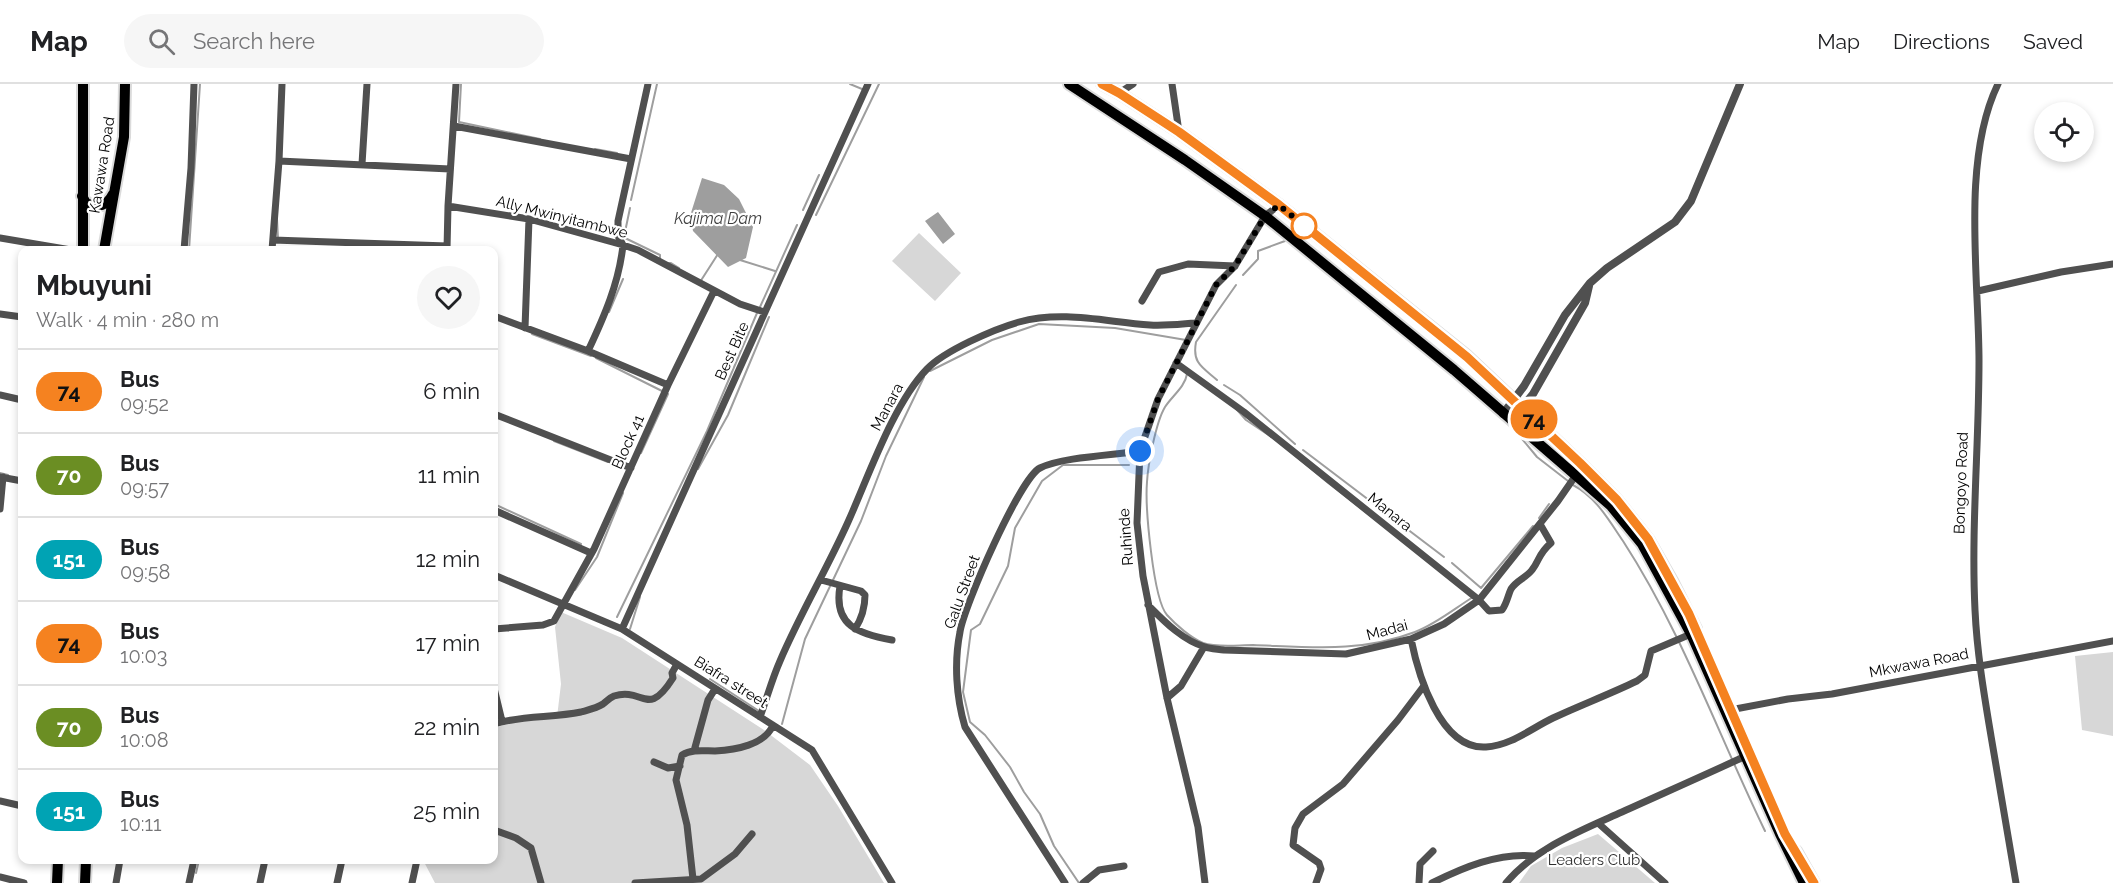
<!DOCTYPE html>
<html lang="en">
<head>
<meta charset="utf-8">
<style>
  :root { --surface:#fff; --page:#f6f6f6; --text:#202124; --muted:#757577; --line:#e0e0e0 }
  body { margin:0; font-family:Raleway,sans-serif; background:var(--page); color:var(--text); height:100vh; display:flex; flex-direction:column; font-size:22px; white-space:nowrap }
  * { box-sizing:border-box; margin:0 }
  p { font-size:20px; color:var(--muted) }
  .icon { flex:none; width:33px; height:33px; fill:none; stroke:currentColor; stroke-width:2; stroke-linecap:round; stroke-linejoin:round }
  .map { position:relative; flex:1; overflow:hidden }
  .side { position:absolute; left:18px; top:162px; width:480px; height:618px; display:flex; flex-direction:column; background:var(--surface); border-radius:12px; box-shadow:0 3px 9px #0003 }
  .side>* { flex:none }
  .badge { padding:0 12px; border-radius:20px; font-size:21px; line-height:39px }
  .controls { position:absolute; left:2034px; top:18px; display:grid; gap:12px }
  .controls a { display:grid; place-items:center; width:60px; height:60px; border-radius:50%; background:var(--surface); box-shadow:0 3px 9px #0003; font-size:30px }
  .you { position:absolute; width:30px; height:30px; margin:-15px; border:4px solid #fff; border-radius:50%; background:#1a73e8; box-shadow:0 0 0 9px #1a73e833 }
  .map>.badge { position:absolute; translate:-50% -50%; box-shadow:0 0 0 3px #fff }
  .round { display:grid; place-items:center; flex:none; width:63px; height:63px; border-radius:32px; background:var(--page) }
  .head { display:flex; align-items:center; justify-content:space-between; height:102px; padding:0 18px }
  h1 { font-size:28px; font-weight:700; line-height:45px }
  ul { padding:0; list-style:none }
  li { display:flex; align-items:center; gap:18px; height:84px; padding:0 18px; border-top:2px solid var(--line) }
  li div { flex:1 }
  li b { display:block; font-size:22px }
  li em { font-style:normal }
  li .badge { min-width:66px; font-weight:700; text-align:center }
  header { display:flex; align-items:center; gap:36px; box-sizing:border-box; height:84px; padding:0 30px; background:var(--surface); border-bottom:2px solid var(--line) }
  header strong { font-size:28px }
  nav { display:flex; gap:33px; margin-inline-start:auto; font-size:21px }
  .search { width:420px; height:54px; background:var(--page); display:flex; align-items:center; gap:15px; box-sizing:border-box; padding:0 21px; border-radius:33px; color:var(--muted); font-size:22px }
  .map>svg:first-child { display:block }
  .green { fill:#d7d7d7 }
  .water { fill:#9e9e9e }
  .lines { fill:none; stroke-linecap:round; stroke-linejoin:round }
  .stream { stroke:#9e9e9e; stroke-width:2 }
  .primary-casing { stroke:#dbdbdb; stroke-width:14 }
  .trunk-casing { stroke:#dbdbdb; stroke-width:14 }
  .minor { stroke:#505050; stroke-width:7 }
  .tertiary { stroke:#505050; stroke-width:8 }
  .primary { stroke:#000; stroke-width:10 }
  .trunk { stroke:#000; stroke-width:10 }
  .line-casing { stroke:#fff; stroke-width:14 }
  .line { stroke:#f58220; stroke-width:9 }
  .walk { stroke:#000; stroke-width:6; stroke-dasharray:0 10.8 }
  .stop-dot { fill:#fff; stroke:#f58220; stroke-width:3 }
  .labels { text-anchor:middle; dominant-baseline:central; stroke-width:4.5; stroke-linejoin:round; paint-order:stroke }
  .street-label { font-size:15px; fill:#000; stroke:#fff }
  .park-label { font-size:15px; fill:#2e2e2e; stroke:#fff }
  .water-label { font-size:16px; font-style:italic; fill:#3f3f3f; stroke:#fff }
</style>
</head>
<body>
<header>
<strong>Map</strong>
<div class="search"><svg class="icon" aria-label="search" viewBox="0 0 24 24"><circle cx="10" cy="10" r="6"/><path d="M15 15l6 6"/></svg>Search here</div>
<nav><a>Map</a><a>Directions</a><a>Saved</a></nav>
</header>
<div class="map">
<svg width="2113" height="799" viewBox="0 0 2113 799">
  <rect width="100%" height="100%" fill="#fff"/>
  <path class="green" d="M919,149L961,189L935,217L892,177Z
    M561,528L622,554L764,646L810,681L838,722L884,799H435L423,776H494V644L515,638L557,633L561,600L555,543Z
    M2113,568V652L2082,646L2075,572Z
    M1598,750L1655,799H1519L1531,782L1562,764Z"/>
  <path class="water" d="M702,94L724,101L739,115L753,143L746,174L728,183L693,147L690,132Z
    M938,128L955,150L943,160L925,137Z"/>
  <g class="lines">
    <path class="stream" d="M461,0L459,38L540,55
      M850,0L862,5
      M595,65L617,69
      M631,116L657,0
      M630,124L625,148V154L660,171V175
      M803,126L819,91
      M816,131L879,0
      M277,135L278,154
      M189,166L200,0
      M277,166L278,163
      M740,176L775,187
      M669,179H671L679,184
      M1243,191L1258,175V167L1285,157
      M700,198L718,170
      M760,223L797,141
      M609,228L623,195
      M532,250L591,272
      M596,274L668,310L641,369
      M930,287L992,256L1039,240L1115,244L1186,256
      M1190,288L1231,319L1246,336L1279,358L1327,398L1442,487L1473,513C1454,525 1436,540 1415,548C1360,569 1310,563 1253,561C1238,561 1218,564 1203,559C1191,554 1176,541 1167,531C1153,515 1145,422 1147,398C1148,380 1156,338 1165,323C1172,312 1185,303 1187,290Z
      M1217,296C1202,283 1192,279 1196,258L1236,201
      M1224,301L1240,311L1295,360
      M1518,350L1537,373L1568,397
      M554,357L608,378
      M1303,366L1444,473
      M698,385L728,331L769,233
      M0,389L8,391
      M1573,401C1596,413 1608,435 1623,457C1682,548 1718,650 1765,747
      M494,420L581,460
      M1539,434L1549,420
      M1452,479L1481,504L1533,442
      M575,506L597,473L623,409
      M617,533L707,347L757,229
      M630,545L640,513
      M710,595L759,627
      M782,640L805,555L861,437L886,372L924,293
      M260,778L261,776
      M196,789L199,776
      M1079,799L1054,762L1040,730L1024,708L1010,683L985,651L970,638L963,608L971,546L980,540L1008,482L1015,444L1042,397L1063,381H1129"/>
    <defs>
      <path id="primary" d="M82,112L86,119C98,124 107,122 113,110
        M83,166V0
        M104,166L124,53L125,0
        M57,799L58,776
        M85,799L86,776"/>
      <path id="trunk" d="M1069,0L1185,76L1265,132L1454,286L1611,422L1642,460L1691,550L1780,750L1804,799
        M1102,0L1119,9L1179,48L1279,121L1467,272L1580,379L1617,416L1648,455L1672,497L1696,545
        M1796,767L1814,799"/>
    </defs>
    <use href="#primary" class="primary-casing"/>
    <use href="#trunk" class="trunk-casing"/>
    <path class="minor" d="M1172,0L1179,48
      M1998,0C1961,76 1979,194 1979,277C1979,361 1971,443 1975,526C1977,569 1984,610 1991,652C1999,701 2008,750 2016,799
      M1119,9L1133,0
      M454,42L631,75
      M279,77L450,85
      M362,80L367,0
      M448,122L529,135L623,161L638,166L740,220L764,228
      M0,154L71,166
      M273,156L447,162
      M447,165L448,122L456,0
      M184,166L191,84L194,0
      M272,166L279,77L282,0
      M1978,207L2061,188L2113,180
      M1142,217L1159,188L1188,180L1235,182
      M0,230L22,233
      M494,232L588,267L668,301
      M525,244L529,135
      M588,267C604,233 619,199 623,161L618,152V137L648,0
      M1176,279L1244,328L1479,516L1489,527L1502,526C1507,519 1508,511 1511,505C1517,496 1526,494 1532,486C1540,476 1538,470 1551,459L1540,440
      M0,311L22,316
      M494,330L631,384
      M0,393L22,397
      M0,425L3,393
      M494,426L591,469
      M494,491L622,545L812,666L892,799
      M821,496L861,507L865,511C865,524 862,534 855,545
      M840,502C833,542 859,550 892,556
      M1148,521C1164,537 1182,556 1205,563C1210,565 1218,565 1224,566L1346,570L1411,555L1444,540L1479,516L1558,417L1576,391
      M494,545L543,541L554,537L594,465L668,301L714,207
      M622,545L868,0
      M1411,555C1418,590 1440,666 1486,663C1510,662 1532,644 1553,634C1581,621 1610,610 1637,597L1645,591L1651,567L1691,550
      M494,604L502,637
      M1167,614L1181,602L1204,563
      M1730,626L1788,615L1832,610L2113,557
      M760,633C767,614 772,595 780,577C800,530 827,485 848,438C868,394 893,320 927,285C944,267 994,245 1019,238C1063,226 1106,238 1150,241C1165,242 1181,240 1195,239
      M494,640C522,631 552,634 581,628C588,626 597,624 603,620C607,617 609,614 614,612C644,603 647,635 673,594L672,589L677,580
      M694,667L708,616L715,605
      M654,678L668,684L680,682
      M0,717L22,722
      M1598,739L1665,799
      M494,746L516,754L531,764L541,799
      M0,793L24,799
      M693,795L687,741L676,696L682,671C692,665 704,667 715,667C735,666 765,661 773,641
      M116,799L120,776
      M189,799L194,776
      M260,799L265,776
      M337,799L342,776
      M412,799L417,776
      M635,799L701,795L735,770L752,750
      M1065,799L965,643C956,613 954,578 960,548C964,522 1020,394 1040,384C1062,373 1115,371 1140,367
      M1083,799L1099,786L1124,782
      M1205,799L1198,743L1167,614L1143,492L1137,439L1140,367L1158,315L1216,201L1235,182L1265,132L1279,121
      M1316,799L1321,785L1319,779L1293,761L1295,744L1303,730L1343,700L1398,636L1423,603
      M1419,799L1420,780L1433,767
      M1432,799C1462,784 1499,768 1534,772
      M1506,799C1535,764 1582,746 1622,728C1664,709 1707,690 1748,671"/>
    <path class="tertiary" d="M1503,330L1524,302L1565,231L1590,199L1607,184L1675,138L1691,117L1740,0
      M1511,337L1533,310L1585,219L1589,202"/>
    <use href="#primary" class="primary"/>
    <use href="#trunk" class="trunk"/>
  </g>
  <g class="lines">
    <defs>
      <path id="line" d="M1102,0L1119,9L1179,48L1279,121L1467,273L1580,379L1617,416L1648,455L1689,530L1785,750L1814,799"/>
    </defs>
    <use href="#line" class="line-casing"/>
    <use href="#line" class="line"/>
    <path class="walk" d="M1140,367L1158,315L1216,201L1235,182L1265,132L1279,121L1304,142"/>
  </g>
  <circle class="stop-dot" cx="1304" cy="142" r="12"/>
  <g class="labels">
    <g class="street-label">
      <text transform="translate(102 81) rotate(-81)">Kawawa Road</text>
      <text transform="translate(562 133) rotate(14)">Ally Mwinyitambwe</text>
      <text transform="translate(732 267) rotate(-66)">Best Bite</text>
      <text transform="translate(887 323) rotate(-62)">Manara</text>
      <text transform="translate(628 358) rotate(-66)">Block 41</text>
      <text transform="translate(1961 399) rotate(-88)">Bongoyo Road</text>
      <text transform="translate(1390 428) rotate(39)">Manara</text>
      <text transform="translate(1126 453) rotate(-94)">Ruhinde</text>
      <text transform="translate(962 508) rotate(-70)">Galu Street</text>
      <text transform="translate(1387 546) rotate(-15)">Madai</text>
      <text transform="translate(1919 579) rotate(-11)">Mkwawa Road</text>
      <text transform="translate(731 598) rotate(32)">Biafra street</text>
    </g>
    <g class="park-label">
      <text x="1594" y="776">Leaders Club</text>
    </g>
    <g class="water-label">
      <text x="718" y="134">Kajima Dam</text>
    </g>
  </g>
</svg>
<div class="controls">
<a><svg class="icon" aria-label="locate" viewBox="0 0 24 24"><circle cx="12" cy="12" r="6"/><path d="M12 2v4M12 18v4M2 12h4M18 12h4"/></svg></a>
</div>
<div class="you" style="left:1140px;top:367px"></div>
<b class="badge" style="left:1534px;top:335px;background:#f58220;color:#111">74</b>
<section class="side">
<div class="head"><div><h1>Mbuyuni</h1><p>Walk · 4 min · 280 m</p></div><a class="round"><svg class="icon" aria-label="heart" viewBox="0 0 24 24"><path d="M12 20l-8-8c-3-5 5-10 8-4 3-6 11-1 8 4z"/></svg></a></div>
<ul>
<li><span class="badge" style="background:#f58220;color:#111">74</span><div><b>Bus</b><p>09:52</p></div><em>6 min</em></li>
<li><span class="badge" style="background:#6b8e23;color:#fff">70</span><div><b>Bus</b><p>09:57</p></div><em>11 min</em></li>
<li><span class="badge" style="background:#00a3b4;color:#fff">151</span><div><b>Bus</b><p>09:58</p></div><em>12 min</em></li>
<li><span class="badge" style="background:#f58220;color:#111">74</span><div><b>Bus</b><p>10:03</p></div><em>17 min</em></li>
<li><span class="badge" style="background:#6b8e23;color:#fff">70</span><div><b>Bus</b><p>10:08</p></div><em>22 min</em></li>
<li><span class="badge" style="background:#00a3b4;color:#fff">151</span><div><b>Bus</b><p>10:11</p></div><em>25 min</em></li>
</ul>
</section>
</div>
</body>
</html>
